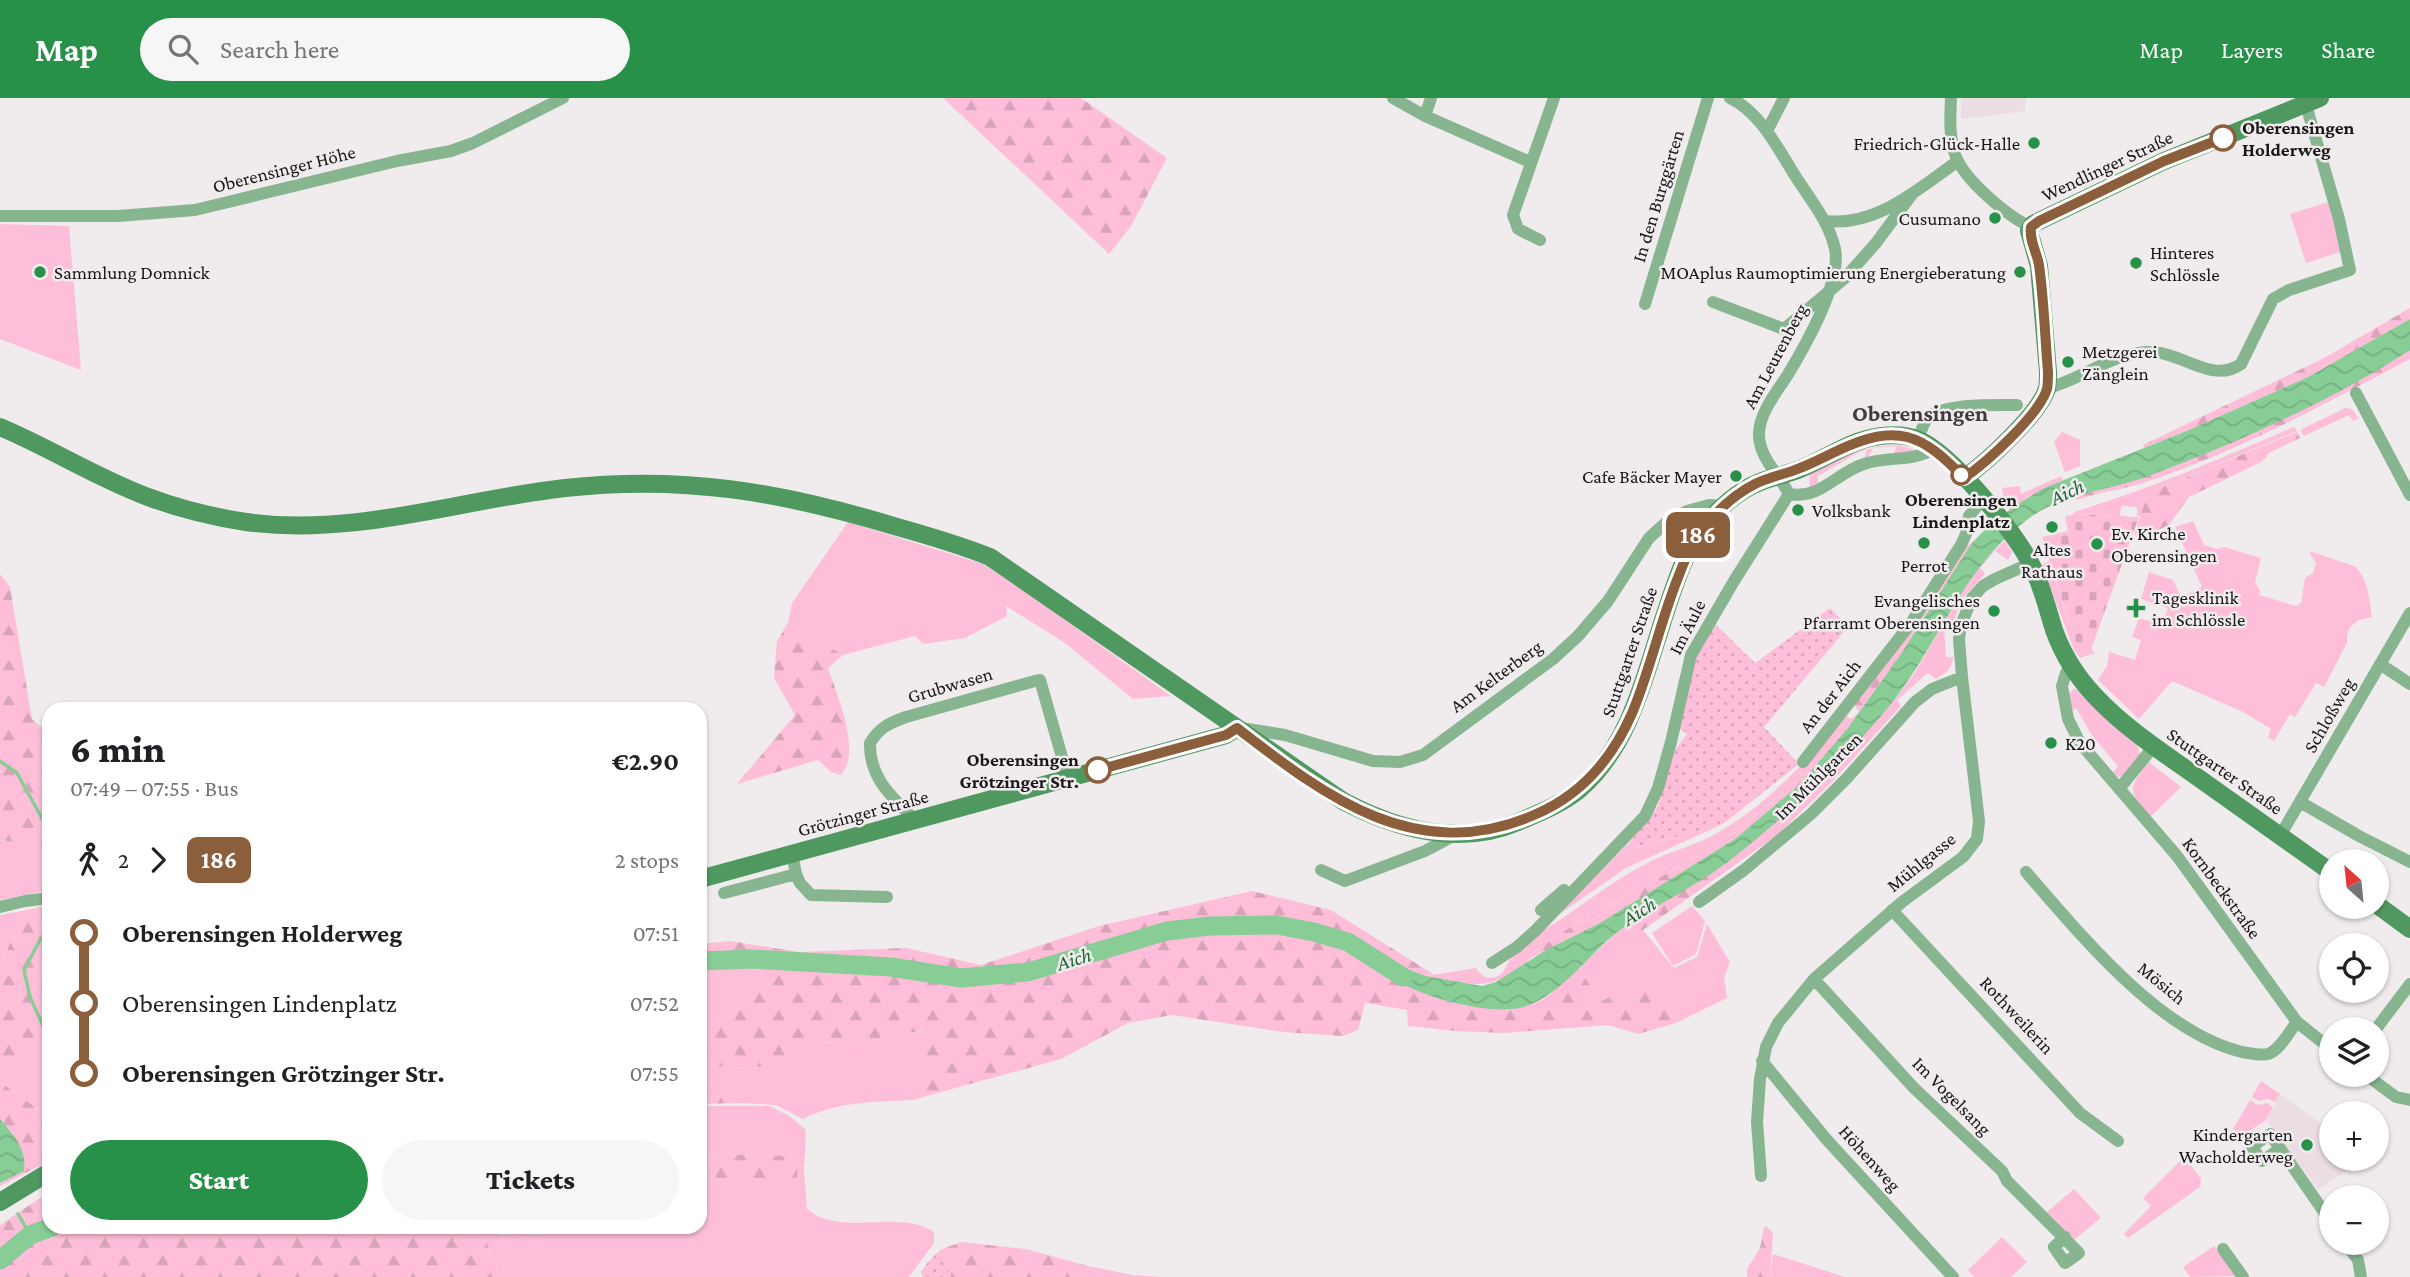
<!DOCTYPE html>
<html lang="en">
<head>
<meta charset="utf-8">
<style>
  :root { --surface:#fff; --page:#f6f6f6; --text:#202124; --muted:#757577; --accent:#279149 }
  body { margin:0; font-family:"Crimson Pro",serif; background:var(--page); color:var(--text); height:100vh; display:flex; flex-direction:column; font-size:26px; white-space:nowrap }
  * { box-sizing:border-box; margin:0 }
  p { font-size:23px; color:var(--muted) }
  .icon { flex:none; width:38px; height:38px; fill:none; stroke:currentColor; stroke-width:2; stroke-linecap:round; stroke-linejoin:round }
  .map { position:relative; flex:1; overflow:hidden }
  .sheet { position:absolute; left:42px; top:604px; width:665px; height:532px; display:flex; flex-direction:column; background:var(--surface); border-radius:21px; box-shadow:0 2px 5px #0004 }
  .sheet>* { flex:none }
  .badge { padding:0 14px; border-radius:10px; font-size:24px; line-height:46px }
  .needle { width:46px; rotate:333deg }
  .fabs { position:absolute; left:2319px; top:751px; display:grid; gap:14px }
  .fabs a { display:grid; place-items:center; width:70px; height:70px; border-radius:50%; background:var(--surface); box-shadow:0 2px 5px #0004; font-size:35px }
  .map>.badge { position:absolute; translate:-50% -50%; box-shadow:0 0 0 4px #fff }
  .legs { display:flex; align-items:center; gap:10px; height:77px; padding:0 28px; font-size:23px }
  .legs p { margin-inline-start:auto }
  .summary { display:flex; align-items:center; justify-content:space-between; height:119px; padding:0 28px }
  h1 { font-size:38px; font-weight:800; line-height:52px }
  .action { display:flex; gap:14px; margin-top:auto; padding:14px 28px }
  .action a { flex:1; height:80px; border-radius:42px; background:var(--accent); color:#fff; font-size:28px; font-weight:800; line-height:80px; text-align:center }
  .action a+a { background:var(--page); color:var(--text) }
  ul { padding:0 28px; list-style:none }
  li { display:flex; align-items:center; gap:24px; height:70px; font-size:26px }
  li i { display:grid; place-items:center; width:10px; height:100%; margin:0 9px; background:currentColor }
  li i::after { content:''; width:18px; height:18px; margin:-9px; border:5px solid; border-radius:50%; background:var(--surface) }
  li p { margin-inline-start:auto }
  li:first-child i { background:linear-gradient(#0000 50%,currentColor 0) }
  li:last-child i { background:linear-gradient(currentColor 50%,#0000 0) }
  header { display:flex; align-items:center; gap:42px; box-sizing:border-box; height:98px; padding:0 35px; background:var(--accent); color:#fff }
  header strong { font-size:33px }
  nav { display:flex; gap:38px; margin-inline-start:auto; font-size:24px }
  .search { width:490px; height:63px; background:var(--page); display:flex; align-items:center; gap:18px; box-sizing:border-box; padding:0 24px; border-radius:38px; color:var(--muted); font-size:26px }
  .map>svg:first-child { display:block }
  .built { fill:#ebdde3 }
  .green { fill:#febed9 }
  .forest { fill:url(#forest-firs) }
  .cemetery { fill:url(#cemetery-stones) }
  .garden { fill:url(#garden-dots) }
  .water { fill:url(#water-waves) }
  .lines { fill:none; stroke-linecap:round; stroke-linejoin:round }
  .stream { stroke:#88cd96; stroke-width:3.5 }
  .river { stroke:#88cd96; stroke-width:19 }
  .street { stroke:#86b58f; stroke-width:12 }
  .secondary { stroke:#4f9960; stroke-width:18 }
  .line-1-casing { stroke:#fff; stroke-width:16 }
  .line-1 { stroke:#8b5e3c; stroke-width:10 }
  .stop-1-dot { fill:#fff; stroke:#8b5e3c; stroke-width:3.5 }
  .poi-dot { fill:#279149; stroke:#f0ebed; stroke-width:2.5 }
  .labels { text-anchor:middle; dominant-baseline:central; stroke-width:5; stroke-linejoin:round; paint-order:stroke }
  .stop-label { font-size:19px; font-weight:bold; fill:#181617; stroke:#f0ebed; text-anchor:start }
  .poi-label { font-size:19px; fill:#181617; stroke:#f0ebed; text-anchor:start }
  .street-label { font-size:19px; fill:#181617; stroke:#f0ebed }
  .water-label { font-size:21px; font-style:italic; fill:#1f6835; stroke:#f0ebed }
  .quarter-label { font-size:23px; font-weight:bold; fill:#403c3d; stroke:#f0ebed }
</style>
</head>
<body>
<header>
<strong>Map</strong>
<div class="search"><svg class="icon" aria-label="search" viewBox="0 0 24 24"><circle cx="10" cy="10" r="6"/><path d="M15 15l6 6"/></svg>Search here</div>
<nav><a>Map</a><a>Layers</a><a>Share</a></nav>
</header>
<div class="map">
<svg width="2410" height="1179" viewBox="0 0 2410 1179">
  <defs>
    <pattern id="forest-firs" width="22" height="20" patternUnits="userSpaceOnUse" patternTransform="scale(1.75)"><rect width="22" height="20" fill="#febed9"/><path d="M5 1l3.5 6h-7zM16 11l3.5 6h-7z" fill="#d9a3ba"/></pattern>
    <pattern id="cemetery-stones" width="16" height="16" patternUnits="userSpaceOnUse" patternTransform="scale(1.75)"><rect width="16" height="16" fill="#febed9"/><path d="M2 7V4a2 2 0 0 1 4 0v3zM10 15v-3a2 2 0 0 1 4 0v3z" fill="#d9a3ba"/></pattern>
    <pattern id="garden-dots" width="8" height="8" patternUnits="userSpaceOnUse" patternTransform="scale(1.75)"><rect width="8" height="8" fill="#febed9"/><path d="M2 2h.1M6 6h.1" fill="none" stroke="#d9a3ba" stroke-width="1.8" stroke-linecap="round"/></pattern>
    <pattern id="water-waves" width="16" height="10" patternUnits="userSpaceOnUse" patternTransform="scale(1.75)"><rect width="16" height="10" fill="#88cd96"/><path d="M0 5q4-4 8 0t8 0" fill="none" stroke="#75af81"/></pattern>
  </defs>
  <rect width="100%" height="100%" fill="#f0ebed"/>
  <path class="built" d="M1961,0H2026L2025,13L1961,21Z
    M2280,996L2331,1033V1060L2367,1061L2318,1091L2266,1023Z"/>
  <path class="green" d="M2328,104L2343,153L2306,165L2290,116Z
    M0,126L69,128L81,272L0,241Z
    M2345,310L2352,311L2359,320L2353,323L2349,317L2304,338L2300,332Z
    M2294,329L2297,333L2153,393L2146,401L2141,418H2137V409L2121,408L2120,418L2074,416V414C2150,391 2222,360 2294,329Z
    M2062,334L2080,342V368L2065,374L2054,344Z
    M1898,347L1916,352L1893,357L1897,348L1873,350L1868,359H1865L1866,352L1859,354L1818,378V387L1810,391L1809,377C1838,360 1864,348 1898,347Z
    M2061,378L2063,382L2028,399L2010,413L2004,401L2002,390L2020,388L2021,396Z
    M2193,423L2204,447L2217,451L2224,449L2261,460L2255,484L2260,493L2259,497L2296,508L2301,505L2305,480L2313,475L2316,466L2309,453L2354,468C2369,480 2369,502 2372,519L2359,522L2350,529L2347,537V545L2324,589L2316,585L2295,619L2290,616L2274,643L2268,639L2271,631L2243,614L2172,583L2139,621L2098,582L2107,568L2109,554L2135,562L2141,542L2132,539L2139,520L2162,527L2168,510L2141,501L2149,474L2173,482L2181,499L2202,489L2175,429Z
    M848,424L983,466L1027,495L1171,598L1133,601L1065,545L1006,508L1007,518L965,540L923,546L915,538L843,557L788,525L792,505Z
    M2005,443L2012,454L2008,462L1995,453L1980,470L1985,476L1962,501L1952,527L1944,528L1946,559H1954L1949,572L1936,581L1928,575L1897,602L1901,608L1861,652L1856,646C1878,620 1903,595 1920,566C1946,522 1967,476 2005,443Z
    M2049,463L2079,555L2091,551L2095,555L2080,560L2074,552L2042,467Z
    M2074,591H2078L2137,646L2140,657L2122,678L2118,679L2113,675L2118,668L2093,639L2076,610L2069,613V595Z
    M1859,614L1847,631L1845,629L1794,685L1736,734L1704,755L1575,826L1531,856V860C1489,896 1477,887 1426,878L1476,870C1482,878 1487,883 1498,878C1506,874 1507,864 1513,857C1529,839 1553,827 1573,813C1598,795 1625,776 1653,762C1674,752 1697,747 1717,735C1768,706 1808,662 1845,617L1851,621Z
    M2149,664L2181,689L2150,719C2128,693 2127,691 2149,664Z
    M1723,726L1626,770L1548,824L1629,745L1635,750Z
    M0,742L49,749V792L0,802Z
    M1692,808L1705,823L1696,856L1673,868L1652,835Z
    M38,810L12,839L0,871V817Z
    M1707,826L1730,864L1724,880L1727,900L1676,925L1660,894L1600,904L1579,869L1618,833L1643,832L1674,870L1697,859Z
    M786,867L722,919L700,925V870Z
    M924,932L923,999L914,1002C874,1004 839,1003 803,1021L776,1007L740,1005L737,993L700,987V966L747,971L798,961L811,946L884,941Z
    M44,950L49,958V1019L0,984V966L9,969L25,958Z
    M2261,983L2280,996L2275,1004L2268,1001L2259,1003L2252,999Z
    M2250,1002L2258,1007L2267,1005L2273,1009L2265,1023L2242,1038L2233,1031Z
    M700,1008H769L788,1017L806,1032L804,1073L807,1111C842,1140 898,1110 934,1134V1145L909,1179H500L481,1129H500L498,1134L510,1148L552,1129H700V1082L796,1085L798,1058L700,1056Z
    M2181,1062L2189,1065L2201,1081L2200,1089L2128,1140L2124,1136L2151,1108L2143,1100Z
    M2074,1091L2101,1120L2074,1142L2047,1114Z
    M2002,1139L2027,1164L2011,1179H1974L1968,1172Z
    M2214,1148L2235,1178L2190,1179L2183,1169Z
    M1773,1156L1845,1179H1770Z
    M1088,1168L1133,1177L1161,1179H1086Z"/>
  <path class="forest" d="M943,0H1081L1167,60L1131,128L1109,156Z
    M2410,210V221L2308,279L2189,332L2144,350L2143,347L2324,260Z
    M2410,252V261C2325,306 2240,352 2149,383C2125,391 2100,394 2077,402L2075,398C2169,375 2260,335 2344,289C2366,277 2389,266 2410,252Z
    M2297,334L2300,340L2269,355L2263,363L2189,399L2169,427L2145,438L2134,437L2146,401L2153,393Z
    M1976,440L1899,559L1859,614L1854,606L1887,566L1964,451Z
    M0,476L10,489L32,621L49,636V749L0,742Z
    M788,525L843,557L828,570C837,596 862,654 841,677L831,674L818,662L737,686L795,617L774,580L777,543Z
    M1844,628L1847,631L1799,687L1735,741L1600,825L1531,860V856L1575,826L1704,755L1736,734L1794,685Z
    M1856,646L1861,652L1833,683L1776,738L1643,832L1618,833L1727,764L1826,678Z
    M1252,793L1331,812L1433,876L1426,878L1385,863C1404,875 1423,890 1443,901C1464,911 1517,914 1538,904C1554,896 1566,881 1579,869L1600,904L1644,882L1660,894L1676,925L1638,936L1608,927L1505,935L1455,933L1408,928L1407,912L1365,905L1358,932L1343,938L1283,934L1172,917L1128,925L1061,961L923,999V932L884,941L811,946L798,961L747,971L700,966V925L722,919L785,867L700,870V846L730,843L799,854L906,850L981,867L1099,828Z
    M38,809H49V865L44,894L49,910V958L44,950L25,958L9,970L0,966V871L12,839Z
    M0,984L49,1019V1063L0,1088V1085L5,1083L13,1036L0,1021Z
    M700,987L738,993L740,1005L700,1006Z
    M700,1056L799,1058L796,1086L700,1082Z
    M49,1094V1129H481L500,1179H0V1127Z
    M500,1129H552L510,1148L498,1133Z
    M1764,1129H1767L1773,1135L1770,1179H1747V1171L1760,1150Z
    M961,1144L1026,1151L1088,1168L1086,1179H951L940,1152Z"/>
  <path class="cemetery" d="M2074,416L2139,419L2091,551L2079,555L2042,439L2068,433L2065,419Z"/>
  <path class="garden" d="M1830,510L1848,529L1764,629L1799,666L1723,726L1634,750L1629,745L1658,708L1673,655L1687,636L1679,630L1693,563L1715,526L1755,565Z
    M940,1152L951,1179H923L921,1174L928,1164Z"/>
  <path class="water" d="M2410,221V252C2332,303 2230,348 2143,380C2105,393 2062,396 2028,421C1959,473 1940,547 1887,611C1840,667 1787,718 1729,763C1695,789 1655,807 1620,832C1588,855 1559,902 1519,910C1489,916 1434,902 1407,888C1398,883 1390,874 1382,867L1385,863L1426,878L1482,888L1496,884L1546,852L1600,825L1735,741L1799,687L1847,631L1899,559L1970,448C1989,424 2018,405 2044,390L2189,332L2308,279Z
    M0,1021C14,1037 27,1051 24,1073L0,1085Z"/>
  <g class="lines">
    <path class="stream" d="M0,663L17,675L49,733
      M49,832L41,840L24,872L30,899L49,941
      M18,1116L30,1137"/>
    <path class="river" d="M700,863L751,861L891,869L961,880L1028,874L1167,833L1210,828L1277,827L1314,834L1348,844L1403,879
      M0,1162L30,1137L52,1129"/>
    <path class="street" d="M1393,0L1425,18
      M1431,0L1425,18L1530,64
      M1730,0C1760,14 1777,49 1794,76C1809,100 1829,123 1835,151C1842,184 1804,250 1787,278C1776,295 1760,314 1759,335C1758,359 1779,376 1789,396
      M1951,0C1950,20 1949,40 1956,59C1965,82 2008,119 2031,129
      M1767,33L1784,0
      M0,118H118L195,112L397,63L451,53L473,45L563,0
      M1825,123C1877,129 1918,91 1958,63
      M1540,142L1518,131L1513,117L1554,0
      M1713,204L1784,231L1845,180L1876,145L1913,95
      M1645,206L1708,0
      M2047,290C2085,281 2114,252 2154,254C2184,256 2213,286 2241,266L2273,201L2289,192L2350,172L2339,121L2306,7
      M2356,295L2410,397
      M1918,341C1921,334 1923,325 1928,320C1943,305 1996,307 2017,307
      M1789,396C1820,402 1836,375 1864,366C1887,358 1913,364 1934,351
      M2380,566L2410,586
      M2072,568L2066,575L2062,588L2068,621L2080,645L2177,758L2297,924L2331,951
      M1241,630L1285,637L1373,663L1400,664L1423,657L1553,561L1578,538L1608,503L1649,440L1669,422L1687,413L1709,407L1724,408
      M1803,664L1911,525L1961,447L1966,436L1969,418L1984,400
      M2119,691L2154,648
      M2300,704L2359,738L2410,764
      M915,722C892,699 869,680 870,645C879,630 889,625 906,619L1035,583L1040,582L1068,680
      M2280,738L2410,515
      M1321,772L1345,783L1425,753L1457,736
      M2026,774C2080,836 2159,934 2242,954C2250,955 2260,958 2268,956C2280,952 2289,934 2297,924
      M796,776L800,785L811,797L887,799
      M724,795L796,776L792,756
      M1699,804L1744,772L1811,716L1847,680L1915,604L1932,591L1962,579
      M0,809L25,803L49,800
      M1541,812L1564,792
      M1892,812L2080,1015L2118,1043
      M1492,865L1517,849L1536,832L1645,718L1658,690L1671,644L1691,557L1734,483L1789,396
      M1814,881L1914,990L2002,1073L2007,1083L2079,1155L2065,1165L2054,1149L2065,1139
      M2376,931L2410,886
      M1762,963L1827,1042L1953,1179
      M2365,976L2396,999L2410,1002
      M2280,1051L2262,1063L2252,1049L2270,1036L2331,1124
      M1761,1078L1757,1024L1760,981L1766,949L1778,925L1814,881L1902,804L1963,759L1977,741L1979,723L1962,579L1959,541L1961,527L1972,500L1983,488L1995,481L2031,465
      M2345,1144L2358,1162L2361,1179
      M2223,1151L2243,1179"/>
    <path class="secondary" d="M0,329C50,350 97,380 148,399C180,411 213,419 246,424C354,439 458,402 565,390C684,377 781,394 894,428C926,437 958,446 990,459L1343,703C1396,731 1460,749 1518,724C1539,715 1562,706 1580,691C1632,646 1646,572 1667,510C1676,483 1685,455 1701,433C1715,413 1737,393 1760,384C1773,379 1787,376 1800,371C1820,363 1838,351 1857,344C1876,337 1900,334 1919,342C1951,355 2015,434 2031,466C2042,487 2047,510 2054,532C2063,557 2077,579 2095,598C2124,629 2159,652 2193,676C2239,709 2285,741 2331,774
      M1964,380C1987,364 2038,317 2047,291C2048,286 2048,280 2048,274L2039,168L2029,133L2033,126L2164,63L2320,0
      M700,781L1226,637L1237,630
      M2376,806L2410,831
      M0,1104L49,1074"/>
  </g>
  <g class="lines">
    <defs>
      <path id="line-1" d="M1098,672L1226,637L1237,630C1326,699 1417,768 1534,717C1582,697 1613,660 1633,613C1651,569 1661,521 1679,477C1685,461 1692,444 1703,430C1717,413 1735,396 1755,386C1769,379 1786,376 1800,370C1813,365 1826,358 1839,352C1897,325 1921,335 1964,380C1987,364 2039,317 2047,291C2048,286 2048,280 2048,274C2045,239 2044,203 2039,167C2037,155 2029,142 2031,129L2039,123L2164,63L2223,40"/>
    </defs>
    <use href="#line-1" class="line-1-casing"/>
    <use href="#line-1" class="line-1"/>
  </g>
  <g class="stop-1-dot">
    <circle cx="2223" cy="40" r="12"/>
    <circle cx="1961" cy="377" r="9"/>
    <circle cx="1098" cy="672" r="12"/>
  </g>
  <g class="poi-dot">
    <circle cx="2034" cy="45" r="7"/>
    <circle cx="1995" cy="120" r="7"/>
    <circle cx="2136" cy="165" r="7"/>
    <circle cx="40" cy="174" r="7"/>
    <circle cx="2020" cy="174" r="7"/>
    <circle cx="2068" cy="264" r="7"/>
    <circle cx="1736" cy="378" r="7"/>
    <circle cx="1798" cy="412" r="7"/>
    <circle cx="2052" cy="429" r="7"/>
    <circle cx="1924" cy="445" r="7"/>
    <circle cx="2097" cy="446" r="7"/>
    <path d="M2132.5 499.5h7v7h7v7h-7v7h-7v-7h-7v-7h7z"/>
    <circle cx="1994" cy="513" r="7"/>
    <circle cx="2051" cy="645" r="7"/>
    <circle cx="2307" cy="1047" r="7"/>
  </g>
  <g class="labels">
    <g class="stop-label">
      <text x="2242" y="29">Oberensingen<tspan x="2242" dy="22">Holderweg</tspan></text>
      <text x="1961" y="401" text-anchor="middle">Oberensingen<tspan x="1961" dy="22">Lindenplatz</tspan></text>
      <text x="1079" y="661" text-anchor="end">Oberensingen<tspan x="1079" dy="22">Grötzinger Str.</tspan></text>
    </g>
    <g class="poi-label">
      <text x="2020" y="45" text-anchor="end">Friedrich-Glück-Halle</text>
      <text x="1981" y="120" text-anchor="end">Cusumano</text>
      <text x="2150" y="154">Hinteres<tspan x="2150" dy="22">Schlössle</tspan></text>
      <text x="54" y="174">Sammlung Domnick</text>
      <text x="2006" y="174" text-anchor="end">MOAplus Raumoptimierung Energieberatung</text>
      <text x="2082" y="253">Metzgerei<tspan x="2082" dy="22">Zänglein</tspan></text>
      <text x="1722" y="378" text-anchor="end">Cafe Bäcker Mayer</text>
      <text x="1812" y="412">Volksbank</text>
      <text x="2111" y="435">Ev. Kirche<tspan x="2111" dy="22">Oberensingen</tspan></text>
      <text x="2052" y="451" text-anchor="middle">Altes<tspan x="2052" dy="22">Rathaus</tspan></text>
      <text x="1924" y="467" text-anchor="middle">Perrot</text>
      <text x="2152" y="499">Tagesklinik<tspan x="2152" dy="22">im Schlössle</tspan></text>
      <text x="1980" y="502" text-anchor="end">Evangelisches<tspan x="1980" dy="22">Pfarramt Oberensingen</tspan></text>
      <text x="2065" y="645">K20</text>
      <text x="2293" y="1036" text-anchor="end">Kindergarten<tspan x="2293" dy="22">Wacholderweg</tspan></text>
    </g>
    <g class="street-label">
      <text transform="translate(2107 68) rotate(-25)">Wendlinger Straße</text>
      <text transform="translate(284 71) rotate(-14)">Oberensinger Höhe</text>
      <text transform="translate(1658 98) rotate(-73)">In den Burggärten</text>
      <text transform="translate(1775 258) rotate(-62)">Am Leurenberg</text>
      <text transform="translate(1687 529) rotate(-63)">Im Äule</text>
      <text transform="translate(1629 554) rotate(-71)">Stuttgarter Straße</text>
      <text transform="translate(1496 578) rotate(-36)">Am Kelterberg</text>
      <text transform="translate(950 587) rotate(-16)">Grubwasen</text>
      <text transform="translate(1830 598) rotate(-52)">An der Aich</text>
      <text transform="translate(2329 617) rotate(-60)">Schloßweg</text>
      <text transform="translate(2225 673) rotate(35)">Stuttgarter Straße</text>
      <text transform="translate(1818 678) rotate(-45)">Im Mühlgarten</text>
      <text transform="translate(863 715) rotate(-15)">Grötzinger Straße</text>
      <text transform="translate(1921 764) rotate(-39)">Mühlgasse</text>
      <text transform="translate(2222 790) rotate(54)">Kornbeckstraße</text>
      <text transform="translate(2162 885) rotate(39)">Mösich</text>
      <text transform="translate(2017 917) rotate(47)">Rothweilerin</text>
      <text transform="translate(1952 998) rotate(45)">Im Vogelsang</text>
      <text transform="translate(1870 1060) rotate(48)">Höhenweg</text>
    </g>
    <g class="water-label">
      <text transform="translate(2067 394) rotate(-25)">Aich</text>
      <text transform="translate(1639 813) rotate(-32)">Aich</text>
      <text transform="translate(1074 861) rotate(-17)">Aich</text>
    </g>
    <g class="quarter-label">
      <text x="1920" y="315">Oberensingen</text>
    </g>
  </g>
</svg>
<div class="fabs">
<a><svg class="needle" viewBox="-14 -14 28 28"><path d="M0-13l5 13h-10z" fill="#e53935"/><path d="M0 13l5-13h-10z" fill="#757577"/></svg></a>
<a><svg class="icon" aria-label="locate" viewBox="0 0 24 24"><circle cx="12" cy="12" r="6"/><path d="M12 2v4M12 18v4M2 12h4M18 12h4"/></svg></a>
<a><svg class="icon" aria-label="layers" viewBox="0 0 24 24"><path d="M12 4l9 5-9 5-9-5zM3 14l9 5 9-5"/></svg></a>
<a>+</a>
<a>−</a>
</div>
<b class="badge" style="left:1698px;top:437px;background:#8b5e3c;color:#fff">186</b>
<section class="sheet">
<div class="summary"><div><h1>6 min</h1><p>07:49 – 07:55 · Bus</p></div><b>€2.90</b></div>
<div class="legs"><svg class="icon" aria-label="walk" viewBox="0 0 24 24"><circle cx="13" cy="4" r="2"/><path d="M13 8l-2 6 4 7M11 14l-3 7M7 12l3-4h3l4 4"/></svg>2<svg class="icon" aria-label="forward" viewBox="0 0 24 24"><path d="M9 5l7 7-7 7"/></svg><b class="badge" style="background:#8b5e3c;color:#fff">186</b><p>2 stops</p></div>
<ul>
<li><i style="color:#8b5e3c"></i><b>Oberensingen Holderweg</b><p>07:51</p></li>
<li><i style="color:#8b5e3c"></i><span>Oberensingen Lindenplatz</span><p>07:52</p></li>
<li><i style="color:#8b5e3c"></i><b>Oberensingen Grötzinger Str.</b><p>07:55</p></li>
</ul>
<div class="action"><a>Start</a><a>Tickets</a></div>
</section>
</div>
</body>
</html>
